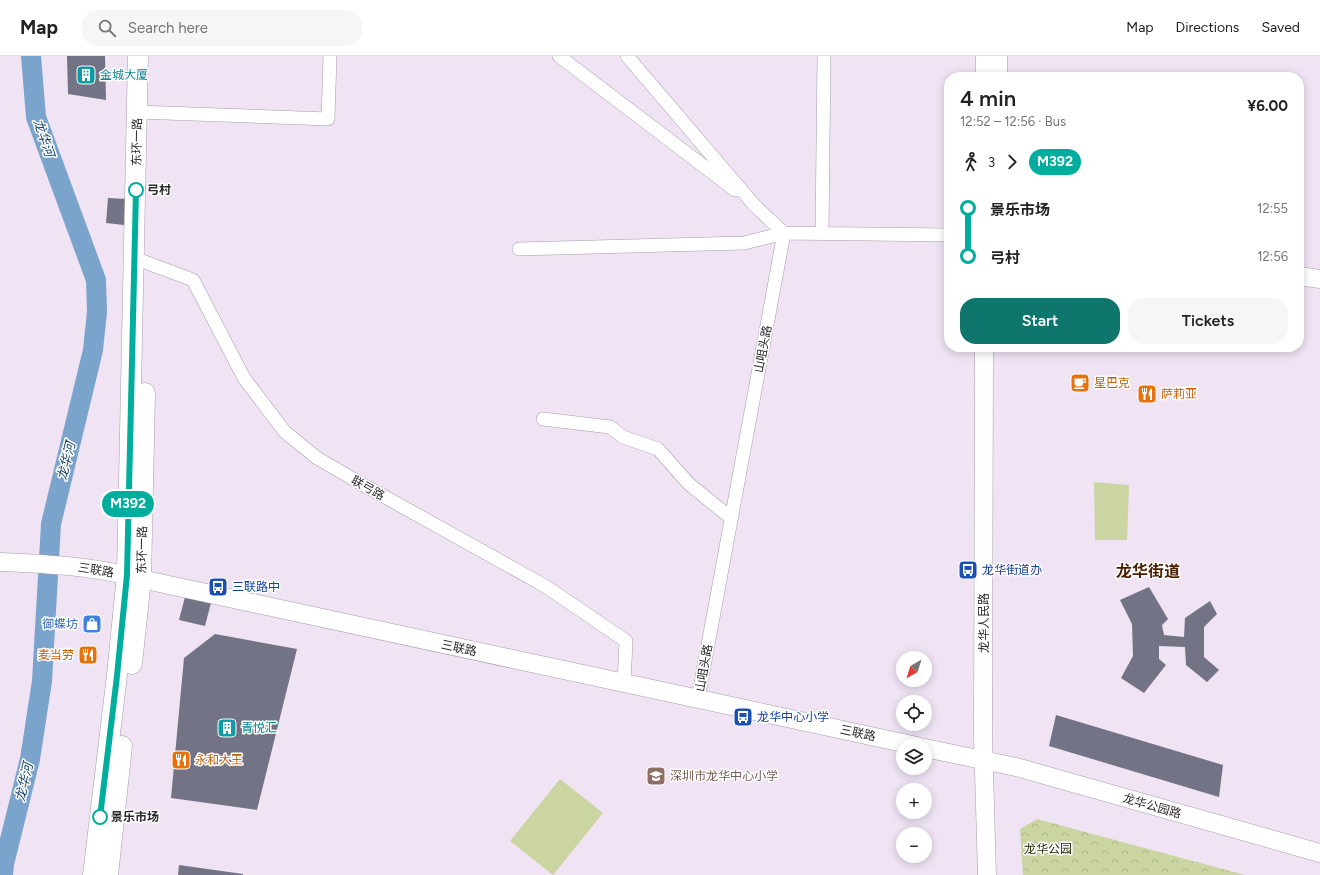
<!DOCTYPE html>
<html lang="en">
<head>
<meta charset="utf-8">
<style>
  :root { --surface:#fff; --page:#f6f6f6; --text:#222; --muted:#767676; --line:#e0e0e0; --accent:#0f766e }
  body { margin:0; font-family:Figtree,"Noto Sans SC",sans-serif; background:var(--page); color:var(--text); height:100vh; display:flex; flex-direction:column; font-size:15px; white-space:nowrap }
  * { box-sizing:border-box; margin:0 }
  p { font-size:13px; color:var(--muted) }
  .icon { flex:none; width:22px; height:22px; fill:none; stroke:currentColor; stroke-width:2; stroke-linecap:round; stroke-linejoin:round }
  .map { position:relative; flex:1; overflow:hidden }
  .details { position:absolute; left:944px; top:16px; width:360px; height:280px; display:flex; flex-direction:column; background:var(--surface); border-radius:16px; box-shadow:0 2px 10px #0003 }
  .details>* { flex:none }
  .badge { padding:0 8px; border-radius:13px; font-size:14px; line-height:26px }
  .needle { width:26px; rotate:219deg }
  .buttons { position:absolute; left:896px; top:595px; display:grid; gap:8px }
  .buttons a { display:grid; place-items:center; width:36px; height:36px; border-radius:50%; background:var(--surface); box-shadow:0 2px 10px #0003; font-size:20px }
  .map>.badge { position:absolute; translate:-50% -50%; box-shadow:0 0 0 2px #fff }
  .legs { display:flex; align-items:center; gap:6px; height:44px; padding:0 16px; font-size:13px }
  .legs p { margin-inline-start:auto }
  .headline { display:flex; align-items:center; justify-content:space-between; height:68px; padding:0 16px }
  h1 { font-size:22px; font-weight:600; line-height:30px }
  .primary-button { display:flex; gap:8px; margin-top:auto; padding:8px 16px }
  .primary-button a { flex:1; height:46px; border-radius:16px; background:var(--accent); color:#fff; font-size:16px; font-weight:600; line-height:46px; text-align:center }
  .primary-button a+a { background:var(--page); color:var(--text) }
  ul { padding:0 16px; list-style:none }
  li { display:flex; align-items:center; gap:14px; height:48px; font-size:15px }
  li i { display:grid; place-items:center; width:6px; height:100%; margin:0 5px; background:currentColor }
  li i::after { content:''; width:10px; height:10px; margin:-5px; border:3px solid; border-radius:50%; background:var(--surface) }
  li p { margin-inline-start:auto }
  li:first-child i { background:linear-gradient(#0000 50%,currentColor 0) }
  li:last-child i { background:linear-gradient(currentColor 50%,#0000 0) }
  header { display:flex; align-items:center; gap:24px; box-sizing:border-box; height:56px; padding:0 20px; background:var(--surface); border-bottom:1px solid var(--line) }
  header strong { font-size:19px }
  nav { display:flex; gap:22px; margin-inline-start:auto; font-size:14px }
  .search { width:280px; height:36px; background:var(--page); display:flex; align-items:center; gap:10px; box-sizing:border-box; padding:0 14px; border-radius:16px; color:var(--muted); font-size:15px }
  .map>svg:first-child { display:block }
  .green { fill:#cad5a2 }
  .park { fill:url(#park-crowns) }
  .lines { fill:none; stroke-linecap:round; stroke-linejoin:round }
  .river { stroke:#7ba4cc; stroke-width:20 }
  .building { fill:#727384 }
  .street-casing { stroke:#a79bab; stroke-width:14 }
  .secondary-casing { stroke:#a79bab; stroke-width:19 }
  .primary-casing { stroke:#a79bab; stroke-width:21 }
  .street { stroke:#fff; stroke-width:13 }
  .secondary { stroke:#fff; stroke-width:18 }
  .primary { stroke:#fff; stroke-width:20 }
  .line-1-casing { stroke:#fff; stroke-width:9 }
  .line-1 { stroke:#01ad9c; stroke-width:6 }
  .stop-1-dot { fill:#fff; stroke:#01ad9c; stroke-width:2 }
  .labels { text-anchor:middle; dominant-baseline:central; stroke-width:3; stroke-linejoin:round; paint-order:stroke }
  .culture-label { font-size:12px; fill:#0d838f; stroke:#fff; text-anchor:start }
  .street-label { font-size:12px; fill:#2c282e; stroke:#fff }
  .stop-label { font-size:12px; font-weight:bold; fill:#2c282e; stroke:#fff; text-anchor:start }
  .food-label { font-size:12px; fill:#c56008; stroke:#fff; text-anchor:start }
  .transit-label { font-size:12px; fill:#164399; stroke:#fff; text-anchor:start }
  .shop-label { font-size:12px; fill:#366cbe; stroke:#fff; text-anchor:end }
  .education-label { font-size:12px; fill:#785e54; stroke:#fff; text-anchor:start }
  .park-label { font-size:12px; fill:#272d02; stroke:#fff }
  .water-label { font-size:13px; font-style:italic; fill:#124067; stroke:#fff }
  .district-label { font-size:16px; font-weight:bold; fill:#4c1e00; stroke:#fff }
</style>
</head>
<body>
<header>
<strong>Map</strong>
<div class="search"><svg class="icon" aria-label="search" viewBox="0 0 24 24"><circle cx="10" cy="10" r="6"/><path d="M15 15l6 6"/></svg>Search here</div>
<nav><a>Map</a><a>Directions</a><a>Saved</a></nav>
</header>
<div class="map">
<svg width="1320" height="819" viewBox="0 0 1320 819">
  <defs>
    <pattern id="park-crowns" width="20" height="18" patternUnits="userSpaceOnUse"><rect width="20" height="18" fill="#cad5a2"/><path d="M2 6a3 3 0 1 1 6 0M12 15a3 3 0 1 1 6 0" fill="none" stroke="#aeb78c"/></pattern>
  </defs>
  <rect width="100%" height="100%" fill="#efe3f4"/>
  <path class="green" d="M1094,426L1129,429L1127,484H1095Z
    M560,723L603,757L553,819L510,785Z"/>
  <path class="park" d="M1037,763L1245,819H1023L1020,773Z"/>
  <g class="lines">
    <path class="river" d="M3,819L4,808L30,703L42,625L51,468L93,294L97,256L96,224L36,61L31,0"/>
  </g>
  <path class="building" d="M67,0H105L106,44L68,38Z
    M108,142L126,143L124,169L106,167Z
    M1149,531L1168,563L1162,569L1164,579L1184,581L1185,562L1210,545L1217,558L1204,571V601L1219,614L1207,626L1186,609L1185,591L1159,590V603L1166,609L1144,637L1121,622L1133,600L1132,568L1120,544Z
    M186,537L212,543L205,570L179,564Z
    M215,578L297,593L257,754L171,742L184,602Z
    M1056,659L1223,709L1219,741L1049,690Z
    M179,809L243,818V819H178Z"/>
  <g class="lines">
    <defs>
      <path id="street" d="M559,0L735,134
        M627,0L755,150L784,177L698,643
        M137,56L328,63L330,0
        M822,177L824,0
        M519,193L744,187L784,177L949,179
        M134,202L193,224L244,322L285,376L317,402L360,427L545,530L626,585L624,627
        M543,363L610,371L623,381L658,393L689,428L731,462"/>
      <path id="secondary" d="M985,21V0
        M998,21V0
        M1299,220L1320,223
        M984,291L983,680L987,819
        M0,506C47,508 95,510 141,523L917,690
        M925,692L1016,711L1320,797"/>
      <path id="primary" d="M132,608L141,523L145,337
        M93,819L117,619L127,519L138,0
        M108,819L122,690"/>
    </defs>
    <use href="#street" class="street-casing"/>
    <use href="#secondary" class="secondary-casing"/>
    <use href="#primary" class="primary-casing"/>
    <use href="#street" class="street"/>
    <use href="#secondary" class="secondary"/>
    <use href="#primary" class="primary"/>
  </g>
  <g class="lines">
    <defs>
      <path id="line-1" d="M100,761L117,620L127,519L136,134"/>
    </defs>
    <use href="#line-1" class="line-1-casing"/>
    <use href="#line-1" class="line-1"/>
  </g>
  <defs>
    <symbol id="building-square" viewBox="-11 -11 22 22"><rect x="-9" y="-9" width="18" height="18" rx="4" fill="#0f9aa8" stroke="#fff"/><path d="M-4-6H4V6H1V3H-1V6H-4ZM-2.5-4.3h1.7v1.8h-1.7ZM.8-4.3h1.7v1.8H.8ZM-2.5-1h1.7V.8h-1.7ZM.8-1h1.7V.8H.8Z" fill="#fff"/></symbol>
    <symbol id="cafe-square" viewBox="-11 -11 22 22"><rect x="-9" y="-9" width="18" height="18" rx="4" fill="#e8710a" stroke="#fff"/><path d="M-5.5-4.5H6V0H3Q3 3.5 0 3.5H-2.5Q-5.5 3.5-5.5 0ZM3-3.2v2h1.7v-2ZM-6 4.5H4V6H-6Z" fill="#fff"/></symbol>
    <symbol id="restaurant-square" viewBox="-11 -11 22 22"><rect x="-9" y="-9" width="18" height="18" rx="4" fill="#e8710a" stroke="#fff"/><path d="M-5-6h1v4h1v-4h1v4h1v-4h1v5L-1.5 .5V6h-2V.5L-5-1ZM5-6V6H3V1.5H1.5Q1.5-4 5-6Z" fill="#fff"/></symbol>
    <symbol id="bus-square" viewBox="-11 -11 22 22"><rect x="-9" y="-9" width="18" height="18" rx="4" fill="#1a4fb4" stroke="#fff"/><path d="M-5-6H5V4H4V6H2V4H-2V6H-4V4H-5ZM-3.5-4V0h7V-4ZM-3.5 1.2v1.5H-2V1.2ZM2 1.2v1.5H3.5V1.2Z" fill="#fff"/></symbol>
    <symbol id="shop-square" viewBox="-11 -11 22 22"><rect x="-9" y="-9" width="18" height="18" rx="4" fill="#3f7fe0" stroke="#fff"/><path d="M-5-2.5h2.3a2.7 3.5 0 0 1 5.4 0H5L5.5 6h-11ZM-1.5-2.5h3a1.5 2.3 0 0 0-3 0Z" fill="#fff"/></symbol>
    <symbol id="school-square" viewBox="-11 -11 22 22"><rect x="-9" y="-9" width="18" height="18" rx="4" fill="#8d6e63" stroke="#fff"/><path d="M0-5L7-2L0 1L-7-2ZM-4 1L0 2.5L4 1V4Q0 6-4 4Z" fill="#fff"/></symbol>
  </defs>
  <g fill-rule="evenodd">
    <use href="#building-square" x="75" y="8" width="22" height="22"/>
    <use href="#cafe-square" x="1069" y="316" width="22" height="22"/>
    <use href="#restaurant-square" x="1136" y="327" width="22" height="22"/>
    <use href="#bus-square" x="957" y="503" width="22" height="22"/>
    <use href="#bus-square" x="207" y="520" width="22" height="22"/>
    <use href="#shop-square" x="81" y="557" width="22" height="22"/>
    <use href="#restaurant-square" x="77" y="588" width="22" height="22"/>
    <use href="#bus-square" x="732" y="650" width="22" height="22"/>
    <use href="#building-square" x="216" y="661" width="22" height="22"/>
    <use href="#restaurant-square" x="170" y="693" width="22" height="22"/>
    <use href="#school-square" x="645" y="709" width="22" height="22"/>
  </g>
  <g class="stop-1-dot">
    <circle cx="136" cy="134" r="7"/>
    <circle cx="100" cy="761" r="7"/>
  </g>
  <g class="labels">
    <g class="culture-label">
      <text x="100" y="19">金城大厦</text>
      <text x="241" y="672">青悦汇</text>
    </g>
    <g class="street-label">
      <text transform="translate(137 86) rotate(-89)">东环一路</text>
      <text transform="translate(763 293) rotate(-79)">山咀头路</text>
      <text transform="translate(368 432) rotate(29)">联弓路</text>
      <text transform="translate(142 494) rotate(-89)">东环一路</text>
      <text transform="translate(96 514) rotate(9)">三联路</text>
      <text transform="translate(984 567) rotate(-90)">龙华人民路</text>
      <text transform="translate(459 592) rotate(12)">三联路</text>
      <text transform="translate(704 612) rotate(-80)">山咀头路</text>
      <text transform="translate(858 677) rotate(12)">三联路</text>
      <text transform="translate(1152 750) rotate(16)">龙华公园路</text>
    </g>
    <g class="stop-label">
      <text x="147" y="134">弓村</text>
      <text x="111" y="761">景乐市场</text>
    </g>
    <g class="food-label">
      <text x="1094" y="327">星巴克</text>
      <text x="1161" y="338">萨莉亚</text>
      <text x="74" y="599" text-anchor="end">麦当劳</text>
      <text x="195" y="704">永和大王</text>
    </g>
    <g class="transit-label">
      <text x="982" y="514">龙华街道办</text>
      <text x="232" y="531">三联路中</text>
      <text x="757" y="661">龙华中心小学</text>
    </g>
    <g class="shop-label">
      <text x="78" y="568">御蝶坊</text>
    </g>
    <g class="education-label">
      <text x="670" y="720">深圳市龙华中心小学</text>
    </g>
    <g class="park-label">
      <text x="1048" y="793">龙华公园</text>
    </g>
    <g class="water-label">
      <text transform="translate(44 82) rotate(71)">龙华河</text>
      <text transform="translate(66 405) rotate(-76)">龙华河</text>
      <text transform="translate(24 726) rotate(-77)">龙华河</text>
    </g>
    <g class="district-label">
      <text x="1148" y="515">龙华街道</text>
    </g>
  </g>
</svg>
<div class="buttons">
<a><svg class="needle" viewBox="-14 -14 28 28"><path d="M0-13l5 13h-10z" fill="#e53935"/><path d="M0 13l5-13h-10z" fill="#767676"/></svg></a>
<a><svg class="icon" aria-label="locate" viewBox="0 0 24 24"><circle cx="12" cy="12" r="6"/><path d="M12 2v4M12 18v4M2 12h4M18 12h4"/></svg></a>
<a><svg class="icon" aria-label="layers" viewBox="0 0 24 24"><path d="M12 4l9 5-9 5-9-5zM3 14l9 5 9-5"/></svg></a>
<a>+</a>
<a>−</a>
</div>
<b class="badge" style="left:128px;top:448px;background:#01ad9c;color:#fff">M392</b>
<section class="details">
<div class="headline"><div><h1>4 min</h1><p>12:52 – 12:56 · Bus</p></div><b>¥6.00</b></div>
<div class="legs"><svg class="icon" aria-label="walk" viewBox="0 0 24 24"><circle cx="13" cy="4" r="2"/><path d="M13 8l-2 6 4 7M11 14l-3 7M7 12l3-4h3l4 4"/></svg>3<svg class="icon" aria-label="forward" viewBox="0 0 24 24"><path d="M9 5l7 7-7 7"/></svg><b class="badge" style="background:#01ad9c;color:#fff">M392</b></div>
<ul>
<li><i style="color:#01ad9c"></i><b>景乐市场</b><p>12:55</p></li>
<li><i style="color:#01ad9c"></i><b>弓村</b><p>12:56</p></li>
</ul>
<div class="primary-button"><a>Start</a><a>Tickets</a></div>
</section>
</div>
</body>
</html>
